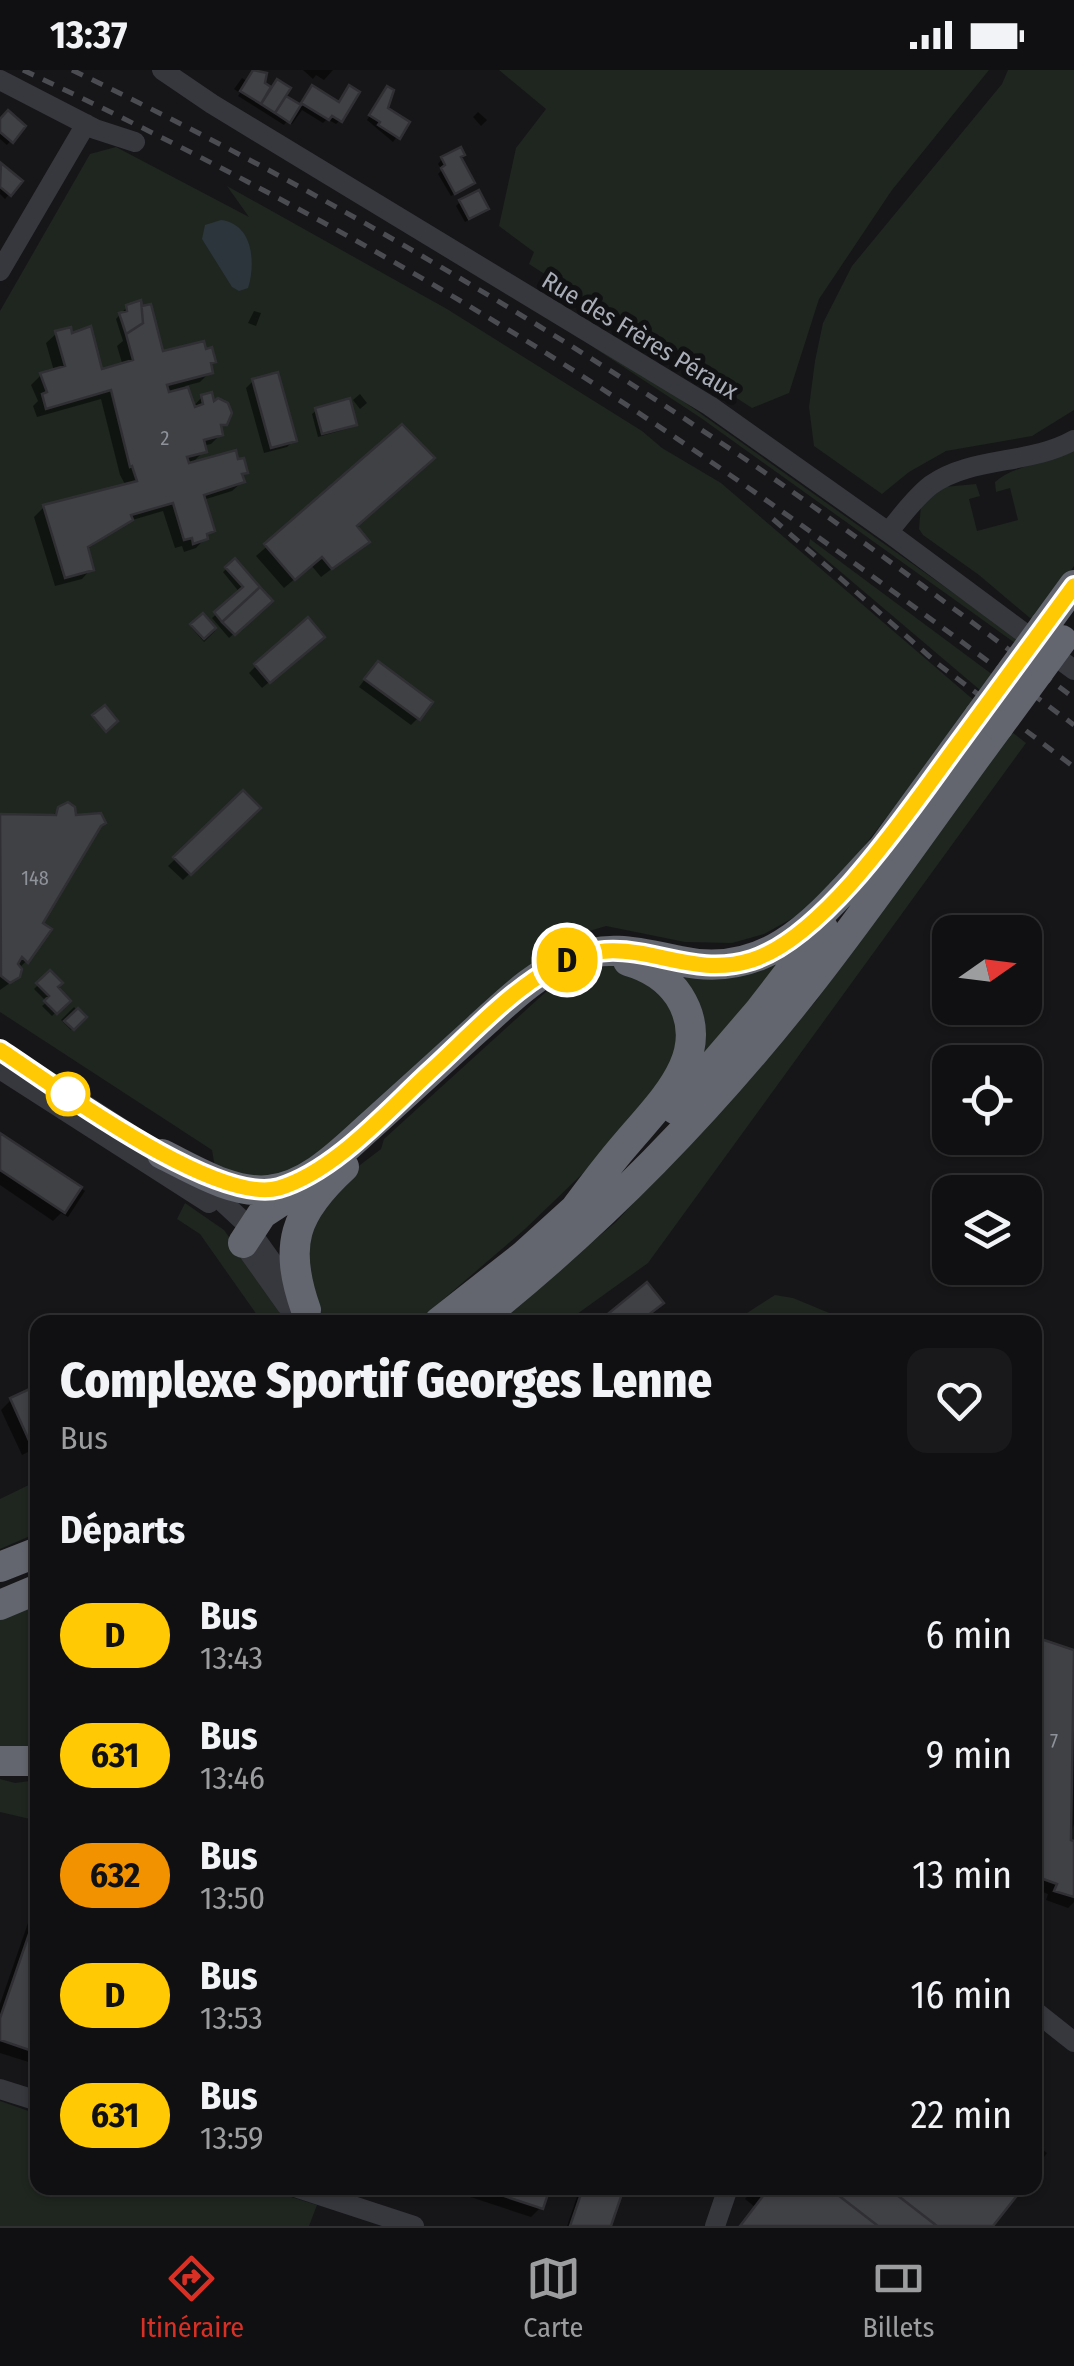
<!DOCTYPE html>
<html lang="fr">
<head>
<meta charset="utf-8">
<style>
  :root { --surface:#101012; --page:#19191b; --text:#f1f3f6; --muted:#9c9d9f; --line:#303032; --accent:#d93025 }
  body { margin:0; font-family:"Fira Sans Condensed",sans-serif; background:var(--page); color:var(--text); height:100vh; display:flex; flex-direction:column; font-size:38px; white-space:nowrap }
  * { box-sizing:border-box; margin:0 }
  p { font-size:32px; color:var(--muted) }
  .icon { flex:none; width:55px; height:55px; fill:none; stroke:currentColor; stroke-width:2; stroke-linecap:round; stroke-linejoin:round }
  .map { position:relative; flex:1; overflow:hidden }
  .sheet { position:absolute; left:30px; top:1245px; width:1012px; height:880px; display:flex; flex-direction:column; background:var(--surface); border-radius:20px; box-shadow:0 2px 8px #0004,0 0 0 2px var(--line) }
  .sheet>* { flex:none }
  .badge { padding:0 20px; border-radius:32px; font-size:35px; line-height:65px }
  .needle { width:65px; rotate:76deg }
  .buttons { position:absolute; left:932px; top:845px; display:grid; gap:20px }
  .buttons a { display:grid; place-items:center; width:110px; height:110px; border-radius:20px; background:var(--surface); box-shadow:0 2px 8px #0004,0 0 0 2px var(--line); font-size:50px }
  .map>.badge { position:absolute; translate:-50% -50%; box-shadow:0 0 0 5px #fff }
  h2 { padding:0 30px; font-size:38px; line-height:90px }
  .round { display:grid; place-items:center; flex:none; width:105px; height:105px; border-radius:20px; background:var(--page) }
  .overview { display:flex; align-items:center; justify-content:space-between; height:170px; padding:0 30px }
  h1 { font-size:48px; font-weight:800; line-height:75px }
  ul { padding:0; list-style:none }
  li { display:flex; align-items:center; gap:30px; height:120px; padding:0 30px }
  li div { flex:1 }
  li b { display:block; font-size:38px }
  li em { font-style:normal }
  li .badge { min-width:110px; font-weight:700; text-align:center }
  .status { display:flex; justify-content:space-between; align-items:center; height:70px; padding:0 50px; background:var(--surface); direction:ltr }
  .status svg { height:28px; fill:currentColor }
  .dock { display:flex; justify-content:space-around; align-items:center; height:140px; border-top:2px solid var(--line); background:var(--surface); font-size:28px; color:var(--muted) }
  .dock a { display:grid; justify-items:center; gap:5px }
  .dock .selected { color:var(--accent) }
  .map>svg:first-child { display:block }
  .green { fill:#1e261f }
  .water { fill:#2c353c }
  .shadow { fill:#0007 }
  .building { fill:#404145; stroke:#303034; stroke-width:2.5 }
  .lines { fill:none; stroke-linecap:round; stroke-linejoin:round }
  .minor { stroke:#37383d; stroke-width:20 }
  .highway { stroke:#63666e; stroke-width:30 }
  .rail { stroke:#4a4c52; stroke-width:5; stroke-dasharray:12 10; stroke-linecap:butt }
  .highway-bridge { stroke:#63666e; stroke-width:30 }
  .line-casing { stroke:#fff; stroke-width:22 }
  .line { stroke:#ffc904; stroke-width:15 }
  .stop-dot { fill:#fff; stroke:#ffc904; stroke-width:5 }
  .labels { text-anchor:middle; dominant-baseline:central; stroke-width:10; stroke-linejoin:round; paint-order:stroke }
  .number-label { font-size:20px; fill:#8e929b }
  .street-label { font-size:25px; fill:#a8adb8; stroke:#111113 }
</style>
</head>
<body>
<div class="status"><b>13:37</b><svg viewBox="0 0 49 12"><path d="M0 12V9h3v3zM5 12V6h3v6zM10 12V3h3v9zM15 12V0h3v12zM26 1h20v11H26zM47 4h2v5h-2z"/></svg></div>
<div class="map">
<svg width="1074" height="2156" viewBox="0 0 1074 2156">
  <rect width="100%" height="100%" fill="#161618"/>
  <path class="green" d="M499,0H989L892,120L819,229L789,323L752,338L529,194L534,182L499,156L516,78L546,39Z
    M1008,0H1074V340L1032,366L946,381L909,402L882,424L814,376L809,337L815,291L823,253L852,196L1002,14Z
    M116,77L249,147L227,116L447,239L642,361L662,378L721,413L976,632L844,802L811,838L764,864L732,873L685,872L606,856L566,868L330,1079L279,1112L216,1103L212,1080L0,942V241L90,84Z
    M584,271L663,317L1017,568L1015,573L701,348Z
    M1074,379V496L1036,550L1030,548L979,505L923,465L919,459L921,435L944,417L976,414L980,426L969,429L977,461L1018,450L1010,418L996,422L995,412C1016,394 1050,393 1074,379Z
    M810,469L993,605L980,620L809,475Z
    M1008,659L1026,673L648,1193L566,1252H495L616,1152L816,931Z
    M789,883L699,998L658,892Z
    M615,895L666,920L683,981L604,1083L525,1159L417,1252H328L317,1237L301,1178L339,1111L381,1079L384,1069L548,920C570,904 588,898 615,895Z
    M185,1133L224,1160L290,1252H262L200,1164L177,1149Z
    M775,1225L793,1228L851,1252H815L783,1243L755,1252H733Z
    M37,1411V1463L0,1479V1429Z
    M37,1524V1686H0V1541Z
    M0,1709L15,1713L37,1710V1745L30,1749L0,1742Z
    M0,2031L37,2044L38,2118H262L317,2135L309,2156H0Z"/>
  <path class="water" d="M221,150C253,154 256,193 248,218L239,221L232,217L202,169L205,155Z"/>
  <path class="shadow" d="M254,0L264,5L263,14L300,37L309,23L338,35L340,50L336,54L327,49L323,53L302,40L292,54L287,51L284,55L238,26L240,23L234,19L242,8L247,11Z
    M303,0H333L324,10L316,5L313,9Z
    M383,24L385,39L407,53L393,72L367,50Z
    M478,42L487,50L481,56L473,47Z
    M0,52L23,57L7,75L0,69Z
    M459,88L472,113L451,126L438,104L442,100L438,94L442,89Z
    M1,96L20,112L5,129L0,124Z
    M460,132L481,143L465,152L456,136Z
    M127,237L161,284L213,291L209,296L210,302L200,312L185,316L193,337L202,327L221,364L211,374L202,376L204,381L189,396L245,402L240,406L242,412L232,421L203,430L212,461L196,478L184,482L182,476L175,478L163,441L129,451L86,480L91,499L82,509L55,516L34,447L44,437L126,416L120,405L101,329L37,347L33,336L38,331L31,315L41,305L54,301L46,273L56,264L101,302L123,296L117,276L123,271L116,249Z
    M254,241L261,243L256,256L248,253Z
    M253,311L294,370L287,377L264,383L246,318Z
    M360,324L367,333L360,339L353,330Z
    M317,340L354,354L350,358L318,367L312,344Z
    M403,359L354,457L367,472L321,507L311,495L284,518L256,486Z
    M235,491L270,531L229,568L212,548L240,523L223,502Z
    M202,547L215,561L204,572L191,557Z
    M315,573L262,618L249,603L256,596Z
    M371,601L418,648L411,655L359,617Z
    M243,724L257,738L183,810L168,796Z
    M59,739L95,761L39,854L36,882L18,899L14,910L0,920V747H51Z
    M50,903L55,918L67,931L52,946L42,936L47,932L34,919Z
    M74,937L84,947L71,960L61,950Z
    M0,1066L85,1121L68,1147L61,1143L53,1151L0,1115Z
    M38,1318V1377L22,1385L1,1340L11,1330Z
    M1035,1570L1074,1582V1754L1068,1772L1074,1773V1832L1068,1838L1046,1830L1048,1824L1035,1819Z
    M38,1824V1995L0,1983V1934Z
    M1035,2074L1047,2083L1035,2099Z
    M443,2118H548L541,2137L531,2147Z
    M580,2118H621L608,2156H567Z
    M754,2118H1020L990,2156H740L755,2137L745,2129Z"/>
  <path class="building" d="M253,0L267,3L265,13L271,17L261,34L240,21Z
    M277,9L291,18L275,43L261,34Z
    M312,15L339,32L349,15L360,22L342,52L332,46L329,50L301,33Z
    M387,16L394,20L388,38L410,52L400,69L378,55L380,52L369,45Z
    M286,26L301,35L290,53L275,43Z
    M8,40L26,56L13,73L0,62V49Z
    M461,77L465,85L461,87L475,113L455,124L441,98L445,95L441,87Z
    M1,93L23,111L11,126L0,117Z
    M479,120L489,139L469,149L459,130Z
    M141,230L143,253L126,264L119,243L127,241L126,235Z
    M141,230L142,236L151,234L163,281L204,271L206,279L212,277L216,292L211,293L213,303L167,315L169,322L188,317L195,337L203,334L201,325L212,322L214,331L218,328L228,333L232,343L227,355H221L223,365L204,370L207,382L187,387L189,393L236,380L238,389L244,388L248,403L242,404L245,412L204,425L215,461L207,464L208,469L193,474L192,468L184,470L173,433L131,445L133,450L88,477L94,500L65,508L43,435L137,411L132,396L130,397L111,320L46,339L42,324L47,322L40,303L65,296L55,261L71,257L72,263L91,256L102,299L133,290L126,264L143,253Z
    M278,302L297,371L271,378L252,309Z
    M350,328L357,355L322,364L315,338Z
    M402,354L435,388L357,456L370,472L332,499L322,487L295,510L264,474Z
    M235,488L260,517L222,552L214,542L243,517L225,497Z
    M260,517L273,531L235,565L222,552Z
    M203,543L216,558L204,569L190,554Z
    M308,547L325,567L270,613L254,594Z
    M378,591L433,632L420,650L364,609Z
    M105,635L118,651L106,662L92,645Z
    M243,720L261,738L191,805L173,787Z
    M68,732L75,737L76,745L101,743L106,753L101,756L43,853L52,859L28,893L22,887L18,894L22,899L20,907L10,913L1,906L0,744L56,745L58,737Z
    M50,900L63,913L58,917L71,931L57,944L44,931L49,926L36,913Z
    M78,938L87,947L74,960L64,951Z
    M0,1063L82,1117L65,1143L0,1100Z
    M647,1212L664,1233L639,1252H598Z
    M38,1315V1374L32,1377L10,1328Z
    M1035,1567L1074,1580L1071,1770L1074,1771V1827L1054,1821L1057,1814L1035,1806Z
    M38,1838V1983L0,1970V1948Z
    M480,2118H550L543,2139Z
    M583,2118H624L611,2156H570Z
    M753,2118H829L878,2156H740L763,2126Z
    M829,2118H888L937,2156H878Z
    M888,2118H1023L993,2156H937Z"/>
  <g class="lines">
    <path class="minor" d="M162,0L212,34L710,336L888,462L1074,600
      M0,10L95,59L135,72
      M0,201L86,54
      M888,462C902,446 914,428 931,415C972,386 1030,395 1074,370
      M0,980L172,1091
      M0,999L209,1133
      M200,1111L243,1151L315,1252
      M243,1174L287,1236
      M1035,1941L1074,1972
      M0,2019L38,2031
      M298,2118L414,2156
      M715,2156L728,2118"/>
    <path class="highway" d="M1045,555L1074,515
      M872,793L979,646
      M675,1039L760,940L823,858
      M162,1084C193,1099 232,1124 269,1120C309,1116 342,1081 370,1056C406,1023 442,991 478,958C506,933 533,905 569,890C608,873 641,883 680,891C774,912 824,840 881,780
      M572,1143C589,1120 606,1097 625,1075C659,1034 716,984 679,926C667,908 649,897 628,891
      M243,1173L262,1144L297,1121
      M306,1240C283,1175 294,1143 344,1097
      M439,1252L523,1186L587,1128
      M476,1252C597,1156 705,1046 801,925C870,838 933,745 999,656
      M0,1497L38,1482
      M0,1535L38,1519
      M0,1691H38"/>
    <path class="rail" d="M23,0C180,74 335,155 484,245C689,368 881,512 1074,655
      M72,0C307,113 532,245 748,391C859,467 966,548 1074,628
      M773,449L938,594L1074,697"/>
    <path class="highway-bridge" d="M979,646L1045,555
      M999,656L1062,570"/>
  </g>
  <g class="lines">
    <defs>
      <path id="line" d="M0,980C55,1016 216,1136 279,1118C336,1101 390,1038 433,999C471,964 509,922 554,897C631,854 679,913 752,890C827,866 912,736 958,674C997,621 1036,568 1074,516"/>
    </defs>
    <use href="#line" class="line-casing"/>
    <use href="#line" class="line"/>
  </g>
  <circle class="stop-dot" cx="68" cy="1024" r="20"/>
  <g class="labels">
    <g class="number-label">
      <text x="165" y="368">2</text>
      <text x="35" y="808">148</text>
      <text x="1054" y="1671">7</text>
    </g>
    <g class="street-label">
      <text transform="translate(640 266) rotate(31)">Rue des Frères Péraux</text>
    </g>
  </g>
</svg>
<div class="buttons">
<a><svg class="needle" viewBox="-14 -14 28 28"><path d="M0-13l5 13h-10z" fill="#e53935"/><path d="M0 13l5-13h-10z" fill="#9c9d9f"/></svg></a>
<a><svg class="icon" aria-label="locate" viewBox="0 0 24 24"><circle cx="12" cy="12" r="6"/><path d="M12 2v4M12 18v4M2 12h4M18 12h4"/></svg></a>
<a><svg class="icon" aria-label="layers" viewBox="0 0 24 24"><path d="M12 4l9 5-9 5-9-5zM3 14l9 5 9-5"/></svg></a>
</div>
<b class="badge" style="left:567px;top:890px;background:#ffc904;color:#111">D</b>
<section class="sheet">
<div class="overview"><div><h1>Complexe Sportif Georges Lenne</h1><p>Bus</p></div><a class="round"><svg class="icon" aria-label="heart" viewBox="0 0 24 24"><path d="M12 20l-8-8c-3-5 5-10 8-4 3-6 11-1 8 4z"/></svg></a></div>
<h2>Départs</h2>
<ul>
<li><span class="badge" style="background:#ffc904;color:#111">D</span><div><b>Bus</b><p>13:43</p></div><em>6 min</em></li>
<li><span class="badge" style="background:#ffc904;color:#111">631</span><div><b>Bus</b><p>13:46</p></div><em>9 min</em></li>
<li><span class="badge" style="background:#f39200;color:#111">632</span><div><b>Bus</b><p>13:50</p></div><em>13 min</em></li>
<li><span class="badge" style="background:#ffc904;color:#111">D</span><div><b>Bus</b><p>13:53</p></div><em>16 min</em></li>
<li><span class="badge" style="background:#ffc904;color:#111">631</span><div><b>Bus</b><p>13:59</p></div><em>22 min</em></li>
</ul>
</section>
</div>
<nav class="dock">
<a class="selected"><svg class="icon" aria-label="directions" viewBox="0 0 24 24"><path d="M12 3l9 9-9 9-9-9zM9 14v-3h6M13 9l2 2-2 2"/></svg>Itinéraire</a>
<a><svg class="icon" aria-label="map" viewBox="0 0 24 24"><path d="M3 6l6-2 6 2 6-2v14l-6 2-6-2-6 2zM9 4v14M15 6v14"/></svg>Carte</a>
<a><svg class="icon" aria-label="tickets" viewBox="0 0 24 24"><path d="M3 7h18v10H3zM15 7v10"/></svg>Billets</a>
</nav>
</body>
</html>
